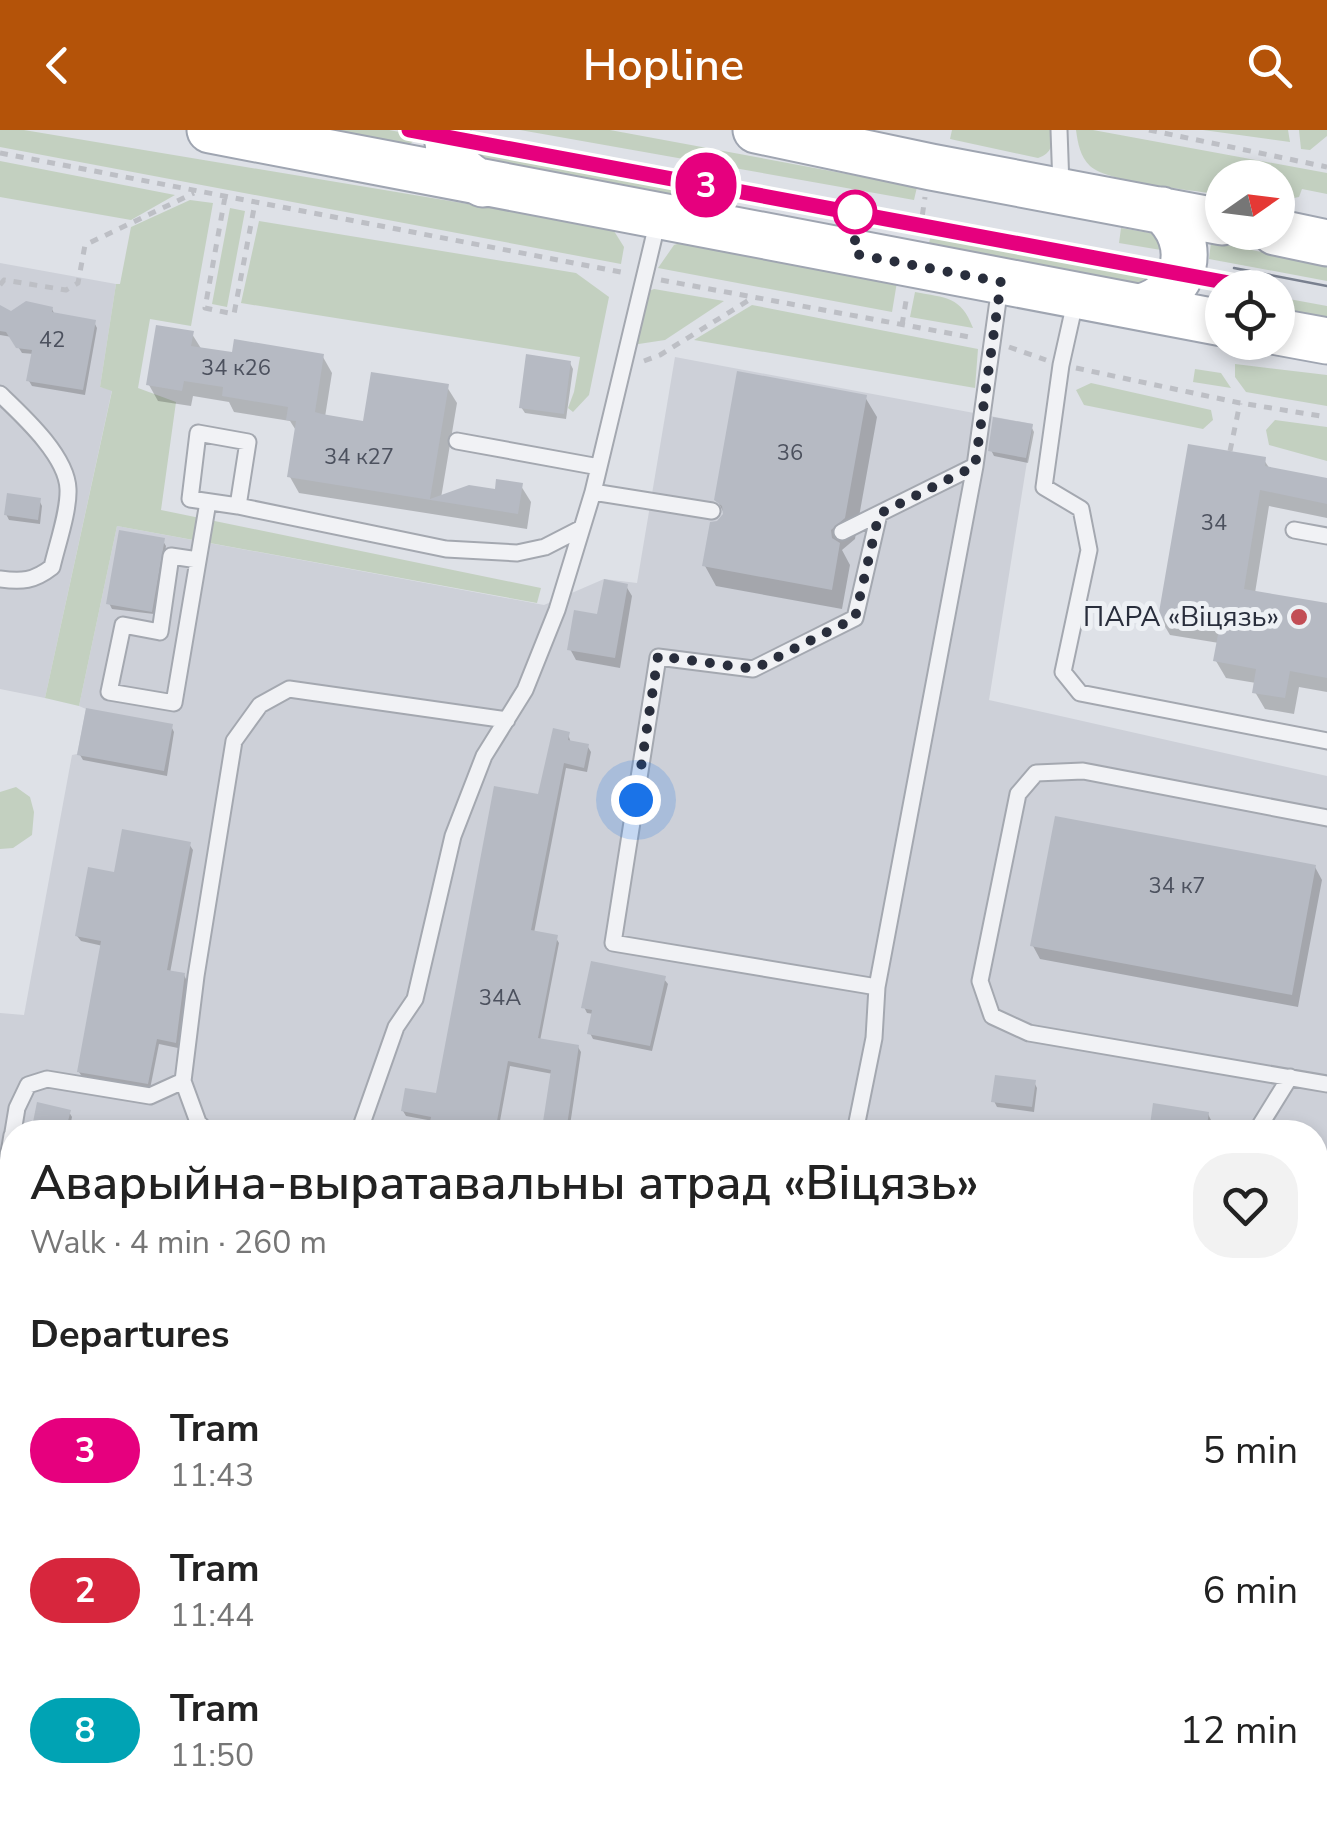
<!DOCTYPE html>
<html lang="en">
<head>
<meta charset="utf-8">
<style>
  :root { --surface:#fff; --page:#f2f2f2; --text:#222; --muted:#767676; --accent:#b45309 }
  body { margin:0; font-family:"Nunito Sans",sans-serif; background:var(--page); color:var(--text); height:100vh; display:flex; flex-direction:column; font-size:38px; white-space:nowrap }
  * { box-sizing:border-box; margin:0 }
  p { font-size:32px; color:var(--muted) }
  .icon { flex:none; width:55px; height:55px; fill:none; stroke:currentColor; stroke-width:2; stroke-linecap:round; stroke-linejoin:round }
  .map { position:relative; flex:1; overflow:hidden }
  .drawer { position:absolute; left:0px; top:990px; width:1328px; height:702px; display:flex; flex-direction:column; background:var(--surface); border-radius:40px 40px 0 0; box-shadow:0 5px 15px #0003 }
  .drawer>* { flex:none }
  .badge { padding:0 20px; border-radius:32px; font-size:35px; line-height:65px }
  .needle { width:65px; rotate:76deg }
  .controls { position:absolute; left:1205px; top:30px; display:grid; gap:20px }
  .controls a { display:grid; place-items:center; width:90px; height:90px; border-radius:50%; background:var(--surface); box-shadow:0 5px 15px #0003; font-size:50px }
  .you { position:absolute; width:50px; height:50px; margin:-25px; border:8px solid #fff; border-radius:50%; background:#1a73e8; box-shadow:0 0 0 15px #1a73e833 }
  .map>.badge { position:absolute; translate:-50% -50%; box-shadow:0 0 0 5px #fff }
  h2 { padding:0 30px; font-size:38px; line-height:90px }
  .round { display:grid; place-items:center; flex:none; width:105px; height:105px; border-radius:40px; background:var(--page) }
  .head { display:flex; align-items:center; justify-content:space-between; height:170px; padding:0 30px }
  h1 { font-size:48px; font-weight:600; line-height:75px }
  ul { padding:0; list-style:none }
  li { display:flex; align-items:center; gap:30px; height:140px; padding:0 30px }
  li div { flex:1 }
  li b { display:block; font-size:38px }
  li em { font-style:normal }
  li .badge { min-width:110px; font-weight:700; text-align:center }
  header { display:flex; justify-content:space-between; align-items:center; height:130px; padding:0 30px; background:var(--accent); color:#fff; font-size:45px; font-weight:600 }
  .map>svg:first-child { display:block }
  .built { fill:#cdd0d8 }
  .green { fill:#c3d0c0 }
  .shadow { fill:#0003 }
  .building { fill:#b6bac3 }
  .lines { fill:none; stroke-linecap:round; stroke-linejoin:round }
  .lane-casing { stroke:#a4a8b0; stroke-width:19 }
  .primary-casing { stroke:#9fa5b1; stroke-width:49 }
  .path { stroke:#bdbfc5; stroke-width:5; stroke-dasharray:8 8; stroke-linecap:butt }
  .lane { stroke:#f1f2f5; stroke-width:15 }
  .primary { stroke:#fff; stroke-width:45 }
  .tram { stroke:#79808f; stroke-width:2.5 }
  .rail-casing { stroke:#79808f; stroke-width:11 }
  .rail { stroke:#edf0f4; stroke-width:8; stroke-dasharray:22; stroke-linecap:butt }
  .line-casing { stroke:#fff; stroke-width:22 }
  .line { stroke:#e6007e; stroke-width:15 }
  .walk { stroke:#292e3c; stroke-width:10; stroke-dasharray:0 18 }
  .stop-dot { fill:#fff; stroke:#e6007e; stroke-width:5 }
  .poi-dot { fill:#c24d55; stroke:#edf0f4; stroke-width:4 }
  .labels { text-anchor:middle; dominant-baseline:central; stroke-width:10; stroke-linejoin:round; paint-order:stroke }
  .number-label { font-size:22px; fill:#4c515e }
  .poi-label { font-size:28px; fill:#292e3c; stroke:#edf0f4; text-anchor:end }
</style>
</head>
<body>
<header><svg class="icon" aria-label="back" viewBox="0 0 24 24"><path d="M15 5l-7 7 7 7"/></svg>Hopline<svg class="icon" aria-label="search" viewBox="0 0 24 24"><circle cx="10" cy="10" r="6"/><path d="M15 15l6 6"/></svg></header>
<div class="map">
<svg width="1327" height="1691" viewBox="0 0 1327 1691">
  <rect width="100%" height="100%" fill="#dee1e7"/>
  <path class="built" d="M0,133L116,154L100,257L112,260L45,568L0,559Z
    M675,227L1033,294L989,570L1327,646V1418L1315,1420V1002H12V1328L0,1327V883L24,885L72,625L77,624L86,579L79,576L117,396L544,475L604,449L637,453Z"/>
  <path class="green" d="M0,0H24L588,94L614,101L624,117L621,134L0,17Z
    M312,0H389L421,6L404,18Z
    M520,0H610L917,57L914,70Z
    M952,0H1053C1052,14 1053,23 1038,28L950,9Z
    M1076,0H1093L1327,43V64L1302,59L1299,67L1278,71V48H1222V65C1195,60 1108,53 1090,36C1080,26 1078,14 1076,0Z
    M1203,0H1288L1290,12Z
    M1299,0H1327V6L1310,20L1301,19Z
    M454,14L729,63L727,79L471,35Z
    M0,31L175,65L131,90L0,67Z
    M190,70L213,73L191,196L150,189L138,258L176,272L161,380L541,458L537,473L117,396L79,576L45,568L112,261L100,257L116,154H120L131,97Z
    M230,78L245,81L227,177L212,174Z
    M259,91L576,143L609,167L589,265L573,282L568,278L574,262L580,227L241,173Z
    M1121,98L1156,104L1161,120L1119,113Z
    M931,104L1158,145L1145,158L928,118Z
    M686,111L897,152L892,182L658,138L674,115Z
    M1211,112L1327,135V151L1209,129Z
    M654,159L724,171L665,210L632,215L646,162Z
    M915,162C946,168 961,166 973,198L910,187Z
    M1278,167L1327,176V194L1278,184Z
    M752,175L978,219L975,258L694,210Z
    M1235,234L1327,245V276L1246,262L1235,247Z
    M1195,239L1221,243L1231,258L1193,252Z
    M1091,253L1211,280L1213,290L1203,299L1084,275L1076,260Z
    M1275,290L1327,297V331L1269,315L1266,300Z
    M16,657L30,667L34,682L32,705L13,718L0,719V662Z
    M1315,1543L1327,1545V1582L1315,1587Z
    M0,1606L12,1611V1671L0,1666Z
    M260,1680H374L364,1690H326Z
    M450,1680H901L854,1691H445Z"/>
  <path class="shadow" d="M52,179L55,185L94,192L97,198L85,265L32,256L29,251L34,224L22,223L12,207L0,205V180L11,184Z
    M192,204L202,220L234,225L323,227L332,243L325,287L365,294L447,257L457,273L441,368L521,356L531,372L527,399L299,363L290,347L297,302L290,291L234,282L229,272L193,266L191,276L158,271L149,255Z
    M570,233L573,239L566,289L525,283L521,277Z
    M865,267L877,287L855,409L842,420L850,435L842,479L716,456L705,436L725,385L717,370Z
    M1031,296L1034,302L1028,333L994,326L991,320Z
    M1264,330L1270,339L1327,351V388L1269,376L1255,463L1327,476V562L1299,557L1294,584L1265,579L1255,562L1256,553L1226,548L1216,531L1219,513L1170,505L1160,488Z
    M39,370L42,376L40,394L9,390L6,384Z
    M163,411L166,416L154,484L112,479L109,473Z
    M626,456L632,466L620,538L576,530L570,519Z
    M171,596L174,602L167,646L83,630L80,625Z
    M568,604L571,613L588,617L591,622L587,642L566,638L534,803L556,808L559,813L540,911L578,917L581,922L569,1002H548L545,998L553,944L510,936L498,1002H431L433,991L406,986L403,981L438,966L540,667Z
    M189,714L193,720L170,843L184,845L187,851L178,918L159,914L150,959L83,948L79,942L103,816L81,811L77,806L116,745Z
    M1315,737L1322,750L1298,877L1040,829L1033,816Z
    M664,849L668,854L652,921L593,909L590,903L594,884L587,883L584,877Z
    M1034,952L1037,958L1034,982L997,977L994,971Z
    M1155,976L1208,984L1211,990L1209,1002H1151Z
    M69,982L72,987L69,1002H38L35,997Z"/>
  <path class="building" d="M26,171L53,177L52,182L96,190L83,260L26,251L32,220L16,218L6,202L0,201V175L11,181Z
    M156,195L194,201L191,216L232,222L234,209L324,224L315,282L322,284L363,291L371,242L449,254L430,369L469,355L495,359L496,349L523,353L518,384L287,347L296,291L286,290L288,277L222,266L223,257L184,251L182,261L146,255Z
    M526,224L571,231L564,284L519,278Z
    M737,241L867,265L845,388L831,400L832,408L840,413L832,460L702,436L710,392L717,391L723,384L722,376L714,370Z
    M993,287L1033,294L1026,328L988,321Z
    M1188,314L1266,327L1265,336L1327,348V374L1260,360L1244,459L1327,473V548L1290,541L1285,568L1252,563L1256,539L1213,531L1219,499L1158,488Z
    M7,363L41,368L38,390L4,385Z
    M119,400L165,408L152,482L106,474Z
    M604,449L628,454L615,528L567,520L574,480L597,484Z
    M86,578L173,594L164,641L77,625Z
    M553,598L570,602L568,610L589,614L584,638L564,633L531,800L558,805L538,908L579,915L566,1002L542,998L551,940L508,931L495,1002H428L431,987L401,981L405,958L436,963L494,656L538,664Z
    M1055,686L1316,735L1292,865L1030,816Z
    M122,699L191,712L167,840L185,843L176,913L157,909L148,954L77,942L101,811L75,806L88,737L114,742Z
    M591,831L666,846L650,916L587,904L592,880L581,878Z
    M995,945L1036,950L1032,977L991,972Z
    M37,972L71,980L65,1002L32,997Z
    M1153,973L1209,982L1206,1002H1149Z"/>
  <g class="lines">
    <defs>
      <path id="lane" d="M1059,0L1061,56
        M1076,168L1061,235L1044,357L1081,379L1089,420L1063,542L1080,563L1327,611
        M0,264C23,286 67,326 68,359C69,381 57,415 52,437C34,451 22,452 0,449
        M457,311L599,337
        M593,362L712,381
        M238,376L190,369L198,303L248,312L238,376L446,419L517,423L545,417L582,398
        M879,384L855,488L753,539L658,527L613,813L877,857L975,336
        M1294,400L1327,406
        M842,402L975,336L1000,156
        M198,430L171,426L160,502L123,495L109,562L174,573L208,372
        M1327,688L1083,641L1036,643L1018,664L980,851L992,886L1029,903L1327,954
        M13,1002L17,978L28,955L47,949L150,966L183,951
        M207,1002L198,992L183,951L196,846L234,611L260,575L289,559L507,590
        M359,1002L396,897L415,869L453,706L484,626L525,560L557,480L593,362L658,90
        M855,1002L874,908L877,857
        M1256,1002L1290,947
        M12,1005L9,1023L12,1047
        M1315,1293L1327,1281"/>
      <path id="primary" d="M210,0L1222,193
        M447,0C447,26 459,43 483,54
        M756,0L931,37L1222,92
        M1275,102L1327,113
        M1141,177C1188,164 1199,112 1162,80
        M1278,202L1327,211"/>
    </defs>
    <use href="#lane" class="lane-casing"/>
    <use href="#primary" class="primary-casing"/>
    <path class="path" d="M1149,0L1327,37
      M0,23L626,143
      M225,67L205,178L234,184L255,73
      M920,101L925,67
      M661,150L975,208
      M0,155L4,150L66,160L78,153L85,115L194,63
      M902,195L907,165
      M1009,217L1046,230
      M644,231L660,225L754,167
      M1076,238L1240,273L1327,287
      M1230,321L1240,273
      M0,1368H5"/>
    <use href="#lane" class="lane"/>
    <use href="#primary" class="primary"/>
    <path class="tram" d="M409,0L1256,158
      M1234,138L1327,156"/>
    <defs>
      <path id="rail" d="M1315,1507L1327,1505
        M0,1545H12
        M0,1679L36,1691"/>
    </defs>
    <use href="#rail" class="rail-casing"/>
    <use href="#rail" class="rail"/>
  </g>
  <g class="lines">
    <defs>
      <path id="line" d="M409,0L1256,158"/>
    </defs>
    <use href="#line" class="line-casing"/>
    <use href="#line" class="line"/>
    <path class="walk" d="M636,670L658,526L754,539L855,488L879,384L975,336L1001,152L855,124V82"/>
  </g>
  <circle class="stop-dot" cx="855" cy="82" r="20"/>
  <circle class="poi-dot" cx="1299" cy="487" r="10"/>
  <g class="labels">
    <g class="number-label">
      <text x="52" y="210">42</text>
      <text x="236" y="238">34 к26</text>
      <text x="790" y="323">36</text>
      <text x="359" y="327">34 к27</text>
      <text x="1214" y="393">34</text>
      <text x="1177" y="756">34 к7</text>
      <text x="500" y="868">34А</text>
    </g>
    <g class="poi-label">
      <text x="1279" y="487">ПАРА «Віцязь»</text>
    </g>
  </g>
</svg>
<div class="controls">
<a><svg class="needle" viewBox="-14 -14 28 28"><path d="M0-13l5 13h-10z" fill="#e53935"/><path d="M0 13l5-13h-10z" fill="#767676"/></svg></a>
<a><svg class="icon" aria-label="locate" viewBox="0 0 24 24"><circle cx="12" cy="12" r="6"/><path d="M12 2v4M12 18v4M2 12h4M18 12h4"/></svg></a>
</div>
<div class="you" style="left:636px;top:670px"></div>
<b class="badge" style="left:706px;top:55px;background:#e6007e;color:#fff">3</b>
<section class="drawer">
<div class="head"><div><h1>Аварыйна-выратавальны атрад «Віцязь»</h1><p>Walk · 4 min · 260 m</p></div><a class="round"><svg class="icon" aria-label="heart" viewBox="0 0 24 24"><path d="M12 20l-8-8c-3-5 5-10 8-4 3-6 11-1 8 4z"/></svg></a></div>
<h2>Departures</h2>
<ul>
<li><span class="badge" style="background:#e6007e;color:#fff">3</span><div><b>Tram</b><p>11:43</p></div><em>5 min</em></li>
<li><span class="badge" style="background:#d7263d;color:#fff">2</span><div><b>Tram</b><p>11:44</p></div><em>6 min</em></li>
<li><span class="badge" style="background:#00a3b4;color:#fff">8</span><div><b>Tram</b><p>11:50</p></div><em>12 min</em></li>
</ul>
</section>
</div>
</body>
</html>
